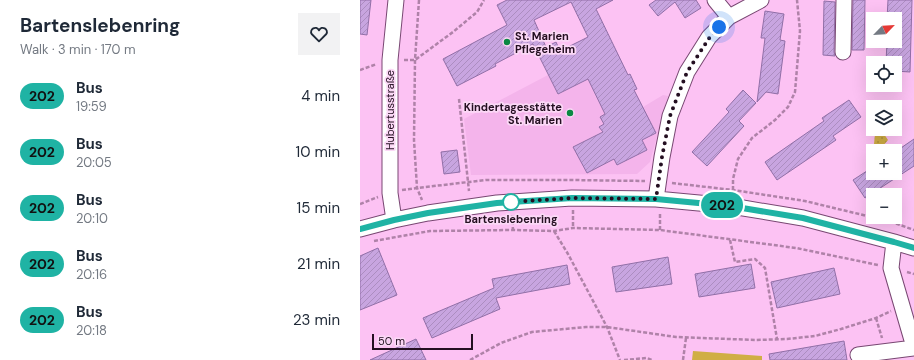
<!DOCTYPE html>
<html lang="en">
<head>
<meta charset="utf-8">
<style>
  :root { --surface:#fff; --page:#f2f2f3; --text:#1f2937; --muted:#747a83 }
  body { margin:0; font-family:"DM Sans",sans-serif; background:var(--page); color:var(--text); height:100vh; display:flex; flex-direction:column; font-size:15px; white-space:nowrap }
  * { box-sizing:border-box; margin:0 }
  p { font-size:13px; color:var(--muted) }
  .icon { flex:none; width:22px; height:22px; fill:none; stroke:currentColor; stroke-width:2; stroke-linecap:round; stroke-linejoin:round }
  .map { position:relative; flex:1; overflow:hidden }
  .details { display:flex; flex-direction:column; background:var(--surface); width:360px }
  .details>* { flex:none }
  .badge { padding:0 8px; border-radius:13px; font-size:14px; line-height:26px }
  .needle { width:26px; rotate:65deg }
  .tools { position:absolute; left:506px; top:12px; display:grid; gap:8px }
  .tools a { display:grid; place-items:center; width:36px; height:36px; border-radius:0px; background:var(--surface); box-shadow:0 4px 16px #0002; font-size:20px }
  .scale { position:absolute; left:12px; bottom:10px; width:101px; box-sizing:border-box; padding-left:4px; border:2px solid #240f21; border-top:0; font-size:11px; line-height:14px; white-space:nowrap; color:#240f21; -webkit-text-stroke:3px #fbd8f6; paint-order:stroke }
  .you { position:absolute; width:20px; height:20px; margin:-10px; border:3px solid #fff; border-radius:50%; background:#1a73e8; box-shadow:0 0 0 6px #1a73e833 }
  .map>.badge { position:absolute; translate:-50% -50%; box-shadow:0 0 0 2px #fff }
  .round { display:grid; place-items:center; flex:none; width:42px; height:42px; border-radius:0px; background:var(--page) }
  .overview { display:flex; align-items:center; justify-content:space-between; height:68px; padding:0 20px }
  h1 { font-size:19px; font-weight:700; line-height:30px }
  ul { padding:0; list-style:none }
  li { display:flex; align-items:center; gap:12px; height:56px; padding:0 20px }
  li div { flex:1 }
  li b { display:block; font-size:15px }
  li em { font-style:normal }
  li .badge { min-width:44px; font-weight:700; text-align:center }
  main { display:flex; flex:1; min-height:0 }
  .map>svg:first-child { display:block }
  .built { fill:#f4b4eb }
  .park { fill:url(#park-dots) }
  .garden { fill:#d0ae45 }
  .building { fill:url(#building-hatch); stroke:#916fa7; fill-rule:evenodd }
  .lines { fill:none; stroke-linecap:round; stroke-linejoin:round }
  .minor-casing { stroke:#784772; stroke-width:17 }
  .path { stroke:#af82a8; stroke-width:2.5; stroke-dasharray:4 2; stroke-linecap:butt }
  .minor { stroke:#fff; stroke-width:15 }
  .line-casing { stroke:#fff; stroke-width:9 }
  .line { stroke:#1fb3a4; stroke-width:6 }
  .walk { stroke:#240f21; stroke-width:4; stroke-dasharray:0 7.2 }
  .poi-dot { fill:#0a8843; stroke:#fbd8f6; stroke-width:1.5 }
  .stop-dot { fill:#fff; stroke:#1fb3a4; stroke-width:2 }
  .labels { text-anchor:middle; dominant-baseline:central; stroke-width:3.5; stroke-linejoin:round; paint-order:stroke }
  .poi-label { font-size:11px; font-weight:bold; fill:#240f21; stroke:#fbd8f6; text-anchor:start }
  .street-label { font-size:11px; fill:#240f21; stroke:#fbd8f6 }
  .stop-label { font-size:11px; font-weight:bold; fill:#240f21; stroke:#fbd8f6 }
</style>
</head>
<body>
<main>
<section class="details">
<div class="overview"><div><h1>Bartenslebenring</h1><p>Walk · 3 min · 170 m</p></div><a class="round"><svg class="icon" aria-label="heart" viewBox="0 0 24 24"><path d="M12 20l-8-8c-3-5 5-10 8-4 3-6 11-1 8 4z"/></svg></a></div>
<ul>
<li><span class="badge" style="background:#1fb3a4;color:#111">202</span><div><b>Bus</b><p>19:59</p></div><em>4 min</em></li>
<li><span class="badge" style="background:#1fb3a4;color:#111">202</span><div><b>Bus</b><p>20:05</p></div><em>10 min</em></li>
<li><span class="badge" style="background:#1fb3a4;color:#111">202</span><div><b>Bus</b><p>20:10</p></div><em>15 min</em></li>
<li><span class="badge" style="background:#1fb3a4;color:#111">202</span><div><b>Bus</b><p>20:16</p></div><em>21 min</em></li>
<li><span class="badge" style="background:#1fb3a4;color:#111">202</span><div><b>Bus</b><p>20:18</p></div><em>23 min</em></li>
</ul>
</section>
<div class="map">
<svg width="554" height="360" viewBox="0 0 554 360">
  <defs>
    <pattern id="park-dots" width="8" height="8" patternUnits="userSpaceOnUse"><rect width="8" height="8" fill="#d0ae45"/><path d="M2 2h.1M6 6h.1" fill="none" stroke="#b2943c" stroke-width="1.8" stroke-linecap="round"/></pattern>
    <pattern id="building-hatch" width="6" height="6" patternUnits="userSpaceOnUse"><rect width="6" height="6" fill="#c8a5e0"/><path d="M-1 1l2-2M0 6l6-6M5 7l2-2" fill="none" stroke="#ac8dc0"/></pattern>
  </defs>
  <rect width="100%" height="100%" fill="#fcc2f3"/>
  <path class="built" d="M257,54L268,75L270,74L277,89L275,91L283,107L303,95L308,96L290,162L277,174L111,175L104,119L188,75L198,94L222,82Z"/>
  <path class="park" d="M522,131L528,140L522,147L514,144L515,134Z"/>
  <path class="garden" d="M333,351L402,356V360H332Z"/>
  <path class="building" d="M0,0H11L7,35L0,34Z
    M147,0H253L236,9L268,75L270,74L277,89L274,90L296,133L282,140L287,150L257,165L254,159L227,173L213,147L243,132L239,127L244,124L240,117L245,114L228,79L198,94L173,44L135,64L136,66L97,86L83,59L147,25L137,5ZM211,2L228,37L200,51L196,42L186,47L174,20Z
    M296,0H336L341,8L325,18L315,2L298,16L289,5Z
    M493,0H505L504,50H492Z
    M528,0H552L550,72L535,71V63H526L527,41H535V19H527Z
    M464,1L475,2L474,52L475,56L463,55Z
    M405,11L424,14L420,40L425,41L418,94L406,92L397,102L405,38H401Z
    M383,90L396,103L379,121L384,126L347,166L332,152L369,112L366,109Z
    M489,100L501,117L473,136L476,140L417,180L405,162L464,121L462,118Z
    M554,139V166L505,198L493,180L513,167V173H535V152Z
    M97,150L100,172L84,174L81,152Z
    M18,248L37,295L0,310V256Z
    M308,257L312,284L256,292L252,267Z
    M391,264L395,288L339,297L335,274Z
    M207,265L210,284L136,298L140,309L72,338L63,318L134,288L132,279Z
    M474,268L480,294L417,308L411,282Z
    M56,339L66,360H10Z
    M484,341L487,360H410L409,354Z"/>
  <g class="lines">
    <defs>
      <path id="minor" d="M355,0L369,17
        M483,52L484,0
        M296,199L302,157L310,116L327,72L349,37L369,17L401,0
        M34,220L30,193V60L36,0
        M0,229L34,220L68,213L137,203L212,198L296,199L371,206L443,218L534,242L554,248
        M534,242L531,268L554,347
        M498,355L554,348"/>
    </defs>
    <use href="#minor" class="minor-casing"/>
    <path class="path" d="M59,0L55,60L54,140L57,188L62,200
      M44,60H55L93,32L117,12L124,0
      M0,70L17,64
      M99,99L109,191
      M312,183L373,190L445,201L532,222L554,230
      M42,190L57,188L126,180H211L285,181
      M373,190V179L378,159L392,138L415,120L428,107L435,92L440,31L437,0
      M0,204L18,197
      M213,210V228
      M152,215L153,230
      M300,230V212
      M194,231L208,254L247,327L260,360
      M370,240L375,262L395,259L405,268L417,339
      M14,241L70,231L153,230L194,231L213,228L300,230L436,248L518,265
      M547,272L554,274
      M516,318L522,338
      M110,360L141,343L172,332L226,327H247L316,337L396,340L427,339L455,336L481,329L516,318L531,311
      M264,360L287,358L292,360
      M323,360L326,338"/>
    <use href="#minor" class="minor"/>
  </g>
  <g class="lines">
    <defs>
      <path id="line" d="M0,229L34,220L68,213L137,203L212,198L296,199L370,206L443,218L534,242L554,248"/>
    </defs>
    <use href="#line" class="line-casing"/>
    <use href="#line" class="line"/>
    <path class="walk" d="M151,202L212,198L296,199L302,157L310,116L327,72L350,37L359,27"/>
  </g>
  <g class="poi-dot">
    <circle cx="147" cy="42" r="4"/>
    <circle cx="210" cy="113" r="4"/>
  </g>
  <circle class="stop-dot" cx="151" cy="202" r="8"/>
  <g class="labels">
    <g class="poi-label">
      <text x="155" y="36">St. Marien<tspan x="155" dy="13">Pflegeheim</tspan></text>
      <text x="202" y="107" text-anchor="end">Kindertagesstätte<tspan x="202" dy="13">St. Marien</tspan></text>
    </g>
    <g class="street-label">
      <text transform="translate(30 110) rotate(-90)">Hubertusstraße</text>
    </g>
    <g class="stop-label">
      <text x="151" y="219">Bartenslebenring</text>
    </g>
  </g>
</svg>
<div class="tools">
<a><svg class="needle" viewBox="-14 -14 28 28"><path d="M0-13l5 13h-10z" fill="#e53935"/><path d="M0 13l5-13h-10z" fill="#747a83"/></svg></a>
<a><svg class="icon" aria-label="locate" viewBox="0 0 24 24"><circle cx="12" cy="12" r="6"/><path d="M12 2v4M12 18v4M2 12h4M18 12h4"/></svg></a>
<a><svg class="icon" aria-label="layers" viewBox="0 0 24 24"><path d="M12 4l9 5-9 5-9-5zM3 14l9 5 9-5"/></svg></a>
<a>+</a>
<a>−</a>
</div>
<div class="scale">50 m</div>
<div class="you" style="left:359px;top:27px"></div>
<b class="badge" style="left:362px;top:205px;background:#1fb3a4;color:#111">202</b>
</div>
</main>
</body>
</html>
